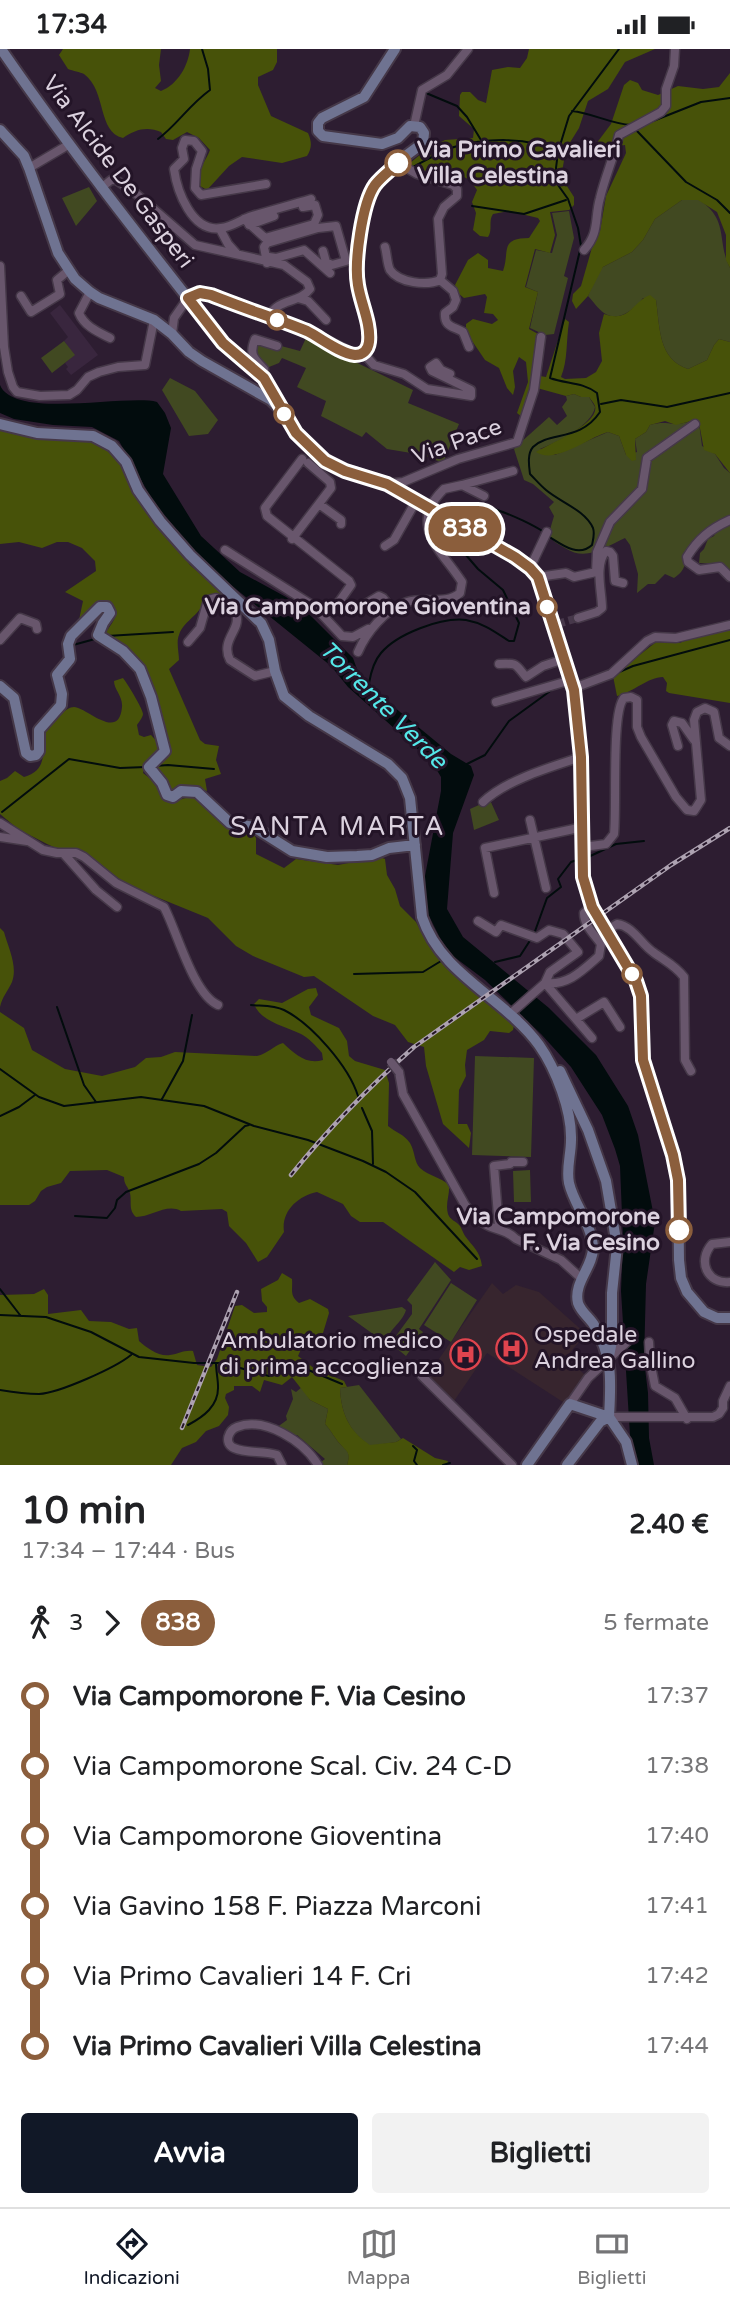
<!DOCTYPE html>
<html lang="it">
<head>
<meta charset="utf-8">
<style>
  :root { --surface:#fff; --page:#f2f2f2; --text:#202124; --muted:#757577; --line:#e0e0e0; --accent:#111827 }
  body { margin:0; font-family:"Varela Round",sans-serif; background:var(--page); color:var(--text); height:100vh; display:flex; flex-direction:column; font-size:26px; white-space:nowrap }
  * { box-sizing:border-box; margin:0 }
  p { font-size:23px; color:var(--muted) }
  .icon { flex:none; width:38px; height:38px; fill:none; stroke:currentColor; stroke-width:2; stroke-linecap:round; stroke-linejoin:round }
  .map { position:relative; height:1416px; overflow:hidden }
  .side { display:flex; flex-direction:column; background:var(--surface); flex:1 }
  .side>* { flex:none }
  .badge { padding:0 14px; border-radius:23px; font-size:24px; line-height:46px }
  .map>.badge { position:absolute; translate:-50% -50%; box-shadow:0 0 0 4px #fff }
  .legs { display:flex; align-items:center; gap:10px; height:77px; padding:0 21px; font-size:23px }
  .legs p { margin-inline-start:auto }
  .overview { display:flex; align-items:center; justify-content:space-between; height:119px; padding:0 21px }
  h1 { font-size:38px; font-weight:800; line-height:52px }
  .button { display:flex; gap:14px; margin-top:auto; padding:14px 21px }
  .button a { flex:1; height:80px; border-radius:7px; background:var(--accent); color:#fff; font-size:28px; font-weight:800; line-height:80px; text-align:center }
  .button a+a { background:var(--page); color:var(--text) }
  ul { padding:0 21px; list-style:none }
  li { display:flex; align-items:center; gap:24px; height:70px; font-size:26px }
  li i { display:grid; place-items:center; width:10px; height:100%; margin:0 9px; background:currentColor }
  li i::after { content:''; width:18px; height:18px; margin:-9px; border:5px solid; border-radius:50%; background:var(--surface) }
  li p { margin-inline-start:auto }
  li:first-child i { background:linear-gradient(#0000 50%,currentColor 0) }
  li:last-child i { background:linear-gradient(currentColor 50%,#0000 0) }
  .status { display:flex; justify-content:space-between; align-items:center; height:49px; padding:0 35px; background:var(--surface); direction:ltr }
  .status svg { height:19px; fill:currentColor }
  .tabs { display:flex; justify-content:space-around; align-items:center; height:98px; border-top:2px solid var(--line); background:var(--surface); font-size:19px; color:var(--muted) }
  .tabs a { display:grid; justify-items:center; gap:4px }
  .tabs .active { color:var(--accent) }
  .map>svg:first-child { display:block }
  .built { fill:#39263e }
  .medical { fill:#37252e }
  .green { fill:#414921 }
  .forest { fill:#475209 }
  .water { fill:#020c0d }
  .lines { fill:none; stroke-linecap:round; stroke-linejoin:round }
  .stream { stroke:#020c0d; stroke-width:2 }
  .street-tunnel { stroke:#47384b; stroke-width:8; stroke-dasharray:8 4; stroke-linecap:butt }
  .street-casing { stroke:#453848; stroke-width:11 }
  .secondary-casing { stroke:#453848; stroke-width:14 }
  .street { stroke:#68566c; stroke-width:8 }
  .secondary { stroke:#6f7391; stroke-width:10 }
  .rail-casing { stroke:#ada2b1; stroke-width:4.5 }
  .rail { stroke:#231427; stroke-width:2; stroke-dasharray:5; stroke-linecap:butt }
  .street-bridge-casing { stroke:#453848; stroke-width:11; stroke-linecap:butt }
  .street-bridge { stroke:#68566c; stroke-width:8 }
  .line-1-casing { stroke:#fff; stroke-width:16 }
  .line-1 { stroke:#8b5e3c; stroke-width:10 }
  .stop-1-dot { fill:#fff; stroke:#8b5e3c; stroke-width:3.5 }
  .labels { text-anchor:middle; dominant-baseline:central; stroke-width:6; stroke-linejoin:round; paint-order:stroke }
  .stop-label { font-size:23px; font-weight:bold; fill:#dcd2df; stroke:#231427; text-anchor:end }
  .street-label { font-size:23px; fill:#dcd2df; stroke:#231427 }
  .poi-label { font-size:23px; fill:#dcd2df; stroke:#231427; text-anchor:start }
  .water-label { font-size:24px; font-style:italic; fill:#54e6e8; stroke:#231427 }
  .quarter-label { font-size:26px; letter-spacing:2px; fill:#dcd2df; stroke:#231427 }
</style>
</head>
<body>
<div class="status"><b>17:34</b><svg viewBox="0 0 49 12"><path d="M0 12V9h3v3zM5 12V6h3v6zM10 12V3h3v9zM15 12V0h3v12zM26 1h20v11H26zM47 4h2v5h-2z"/></svg></div>
<div class="map">
<svg width="730" height="1416" viewBox="0 0 730 1416">
  <rect width="100%" height="100%" fill="#2d1d31"/>
  <path class="built" d="M60,256L98,306L71,326L66,320L68,318L65,314L74,306L64,292L68,288L50,264Z"/>
  <path class="medical" d="M492,1234L503,1245L516,1236L539,1243L586,1285L566,1308L586,1327L566,1355L487,1304L454,1352L427,1327Z"/>
  <path class="green" d="M89,138L97,152L76,177L62,149Z
    M698,150C730,171 716,191 730,219V293L719,290L714,296L707,311L688,320C658,310 660,278 656,251L643,249C635,260 618,274 604,264C598,260 593,252 588,247L597,224L603,218L632,203L643,191L655,170L682,151Z
    M569,162L574,189L564,227L568,229L554,285L545,286L530,279L538,243L526,238L536,201L552,204L557,186L552,164Z
    M306,289L413,341L408,354L459,375L443,414L423,406L387,400L366,383L362,388L321,367L326,352L297,338L306,319L282,309L279,314L264,320L252,308L255,290L300,302Z
    M64,292L75,306L52,324L41,309Z
    M170,329L195,342L218,371L208,385L189,387L162,341Z
    M574,345L581,348H589L595,358C592,377 557,393 540,400L555,406L608,383L619,387L626,406L637,403L635,390L646,383L650,376C661,373 665,374 675,375C684,376 689,370 699,374L702,397L715,405L724,419L730,424V522L719,515L699,514L700,504L704,500L708,490L714,487L718,477L686,510C685,518 682,524 674,529L665,525L655,535H648L637,544L638,525L630,496L625,489C605,498 586,513 565,499C557,494 552,493 549,484L554,467L549,458L554,453L533,435L524,431L514,400C526,388 537,379 549,368L557,376L567,367L562,358L567,351L566,347Z
    M490,751L499,771L474,781L470,760Z
    M475,1007L534,1009L531,1108L472,1106Z
    M530,1121L531,1153H514L513,1122Z
    M435,1213L451,1231L419,1280L423,1283L406,1307L395,1298L393,1291L412,1265V1256L407,1251Z
    M451,1234L477,1251L451,1293L424,1276Z
    M402,1258L406,1261C402,1275 387,1280 387,1295L348,1267Z
    M359,1336L401,1390L396,1393L370,1397C349,1382 341,1364 340,1339Z
    M302,1338L310,1351L328,1360L325,1375C331,1381 335,1390 340,1395C348,1403 351,1403 347,1416H322L321,1413L325,1410L297,1386L291,1387L276,1379L287,1371L286,1367L293,1350L291,1340L296,1343Z"/>
  <path class="forest" d="M63,0H161L159,16L161,32L155,39L161,42C178,35 188,17 190,0H277V13L273,21L258,28V36L271,67L308,84C312,93 312,99 307,107L282,114L242,108L229,117L207,141L200,137C196,119 205,115 210,101L199,89L187,83L173,91L166,90L161,83C148,77 135,80 123,89C97,83 107,42 84,25C80,23 73,22 68,20L59,6Z
    M529,0H655L625,13L608,40L588,52L579,79L566,100L562,123L563,131L574,148V156L569,161L550,163L555,186L550,204L535,200L525,238L538,243L529,280L538,285L534,329L522,368L517,364L528,333L526,313L519,308L513,322L515,338L513,346L507,339L499,319L485,311L466,283V275L473,270L492,275L498,271L493,265L484,264L487,248L485,245L464,249L458,244L455,236L468,211L478,204L488,211V219L503,222C510,203 499,189 529,189L540,172L538,169L509,162L493,165C488,172 493,181 488,188L480,187L473,181L476,164L472,153L477,141L470,131L462,127L446,129L429,126L410,118V114L426,101L445,91L473,89L474,80L459,67L460,46L462,43H470L478,51L486,54L492,21L508,18L520,19L527,9Z
    M730,24V219L726,211V186L717,163L698,151H682L655,170L643,191L632,203L603,218L588,247L576,260L572,252L573,245L581,237L593,195L600,182L606,147L626,104L625,96L601,100L596,95L611,75L624,36L630,31L638,34L642,41L658,46L678,37L703,40L719,38Z
    M650,246L656,251C660,278 658,310 688,320L707,311L714,296L719,290L730,293V424L715,405L704,401L699,374L695,371L676,376L665,372L650,376L646,383L635,390L636,411L632,412L626,406L619,387L608,383C589,388 555,416 536,403C548,395 600,375 595,357C594,354 591,351 589,348H581L574,345L566,347L537,339L540,327L546,328L565,270L569,273C566,292 568,311 561,328L565,330L586,329L596,323L602,312L599,284L604,265C630,274 632,253 650,246Z
    M0,381L95,391L120,413L133,439L190,516L224,545L223,548L205,547C204,565 184,570 179,586C176,593 179,604 179,611L169,620L200,691L205,695L219,697L216,711L221,725L205,730L207,742L185,737L173,742L152,718L162,711L151,633L139,611L105,586C109,575 120,570 113,557L107,554L79,571L83,552L65,543L96,522L95,512L82,499L68,493H57L42,499L19,493L0,495Z
    M730,580V654L669,644L666,642L667,634L663,628C648,628 634,643 617,647L613,627L656,593L680,594L691,588Z
    M123,629C127,634 143,660 143,665C143,668 139,673 137,676L139,686L144,688L151,686L160,696V701L146,714L143,724L156,734L162,748L172,753L192,747L224,775L253,785L256,789V805L284,819L296,810L338,816L380,808L385,810L387,826L395,840L400,857L416,873L427,893L451,921L514,976L513,981L509,984L490,982L484,991L467,1001L465,1016L466,1027L459,1041L458,1075H467L471,1084L469,1099L443,1075L426,1017L424,998L408,993L395,976L373,967L314,927L304,928L253,907L236,897L208,869L127,836L82,801L56,799L47,795L18,780L0,765V732L7,729L15,722L24,728C54,719 37,694 48,678C53,672 66,658 74,658C86,658 119,693 122,658C123,647 114,641 114,632Z
    M0,879L4,883C8,898 18,917 12,933C8,942 2,948 0,958Z
    M316,939L318,946L309,958L311,966L339,979L347,992L349,1007L355,1012L385,1021L389,1034L388,1077C395,1083 404,1085 410,1094C415,1102 414,1113 420,1119C429,1127 440,1128 449,1136C450,1146 445,1154 448,1165C450,1171 456,1172 460,1177C462,1180 463,1184 465,1187C473,1198 480,1202 482,1217L469,1221L460,1218L454,1223L383,1173H360L351,1167L343,1155L317,1143C298,1147 281,1162 284,1183L267,1208L258,1213L246,1194L229,1177L227,1163L222,1160L181,1162C167,1154 151,1168 136,1168C128,1160 132,1154 130,1144C128,1137 124,1136 124,1128L107,1121L70,1122L61,1134L47,1138L41,1142L35,1152L29,1156H0V963L24,979L32,1001L65,1020L102,1027L135,1018L146,1009L161,1008L175,1003L257,1007C267,1005 273,997 283,994C295,1005 306,1016 323,1011L322,1004C316,997 309,989 301,985C285,977 261,973 254,955L259,950L282,954L308,940Z
    M282,1224L292,1230C293,1241 289,1246 299,1254L310,1250L328,1260L329,1264L323,1284L312,1289L309,1295L303,1296L298,1307L315,1320L344,1332L347,1338L340,1339C341,1364 349,1382 370,1396L396,1393L403,1389L435,1409L448,1412L447,1416H347C351,1403 347,1403 340,1395C335,1390 331,1381 325,1375L328,1360L310,1351L292,1328L282,1336L264,1331L260,1343L252,1337H234V1341L226,1345L225,1349L229,1358L228,1366L219,1377L206,1382L196,1393L182,1399L171,1416H0V1246L34,1245L44,1240L48,1246V1265L81,1261L89,1272L111,1273L129,1280L137,1279L139,1292C147,1299 159,1308 170,1306C179,1305 183,1301 193,1302L197,1316L211,1318L217,1310L235,1257L242,1256L254,1264L267,1263V1258L262,1252L261,1240L278,1231Z"/>
  <path class="water" d="M0,336C14,371 126,345 157,353L165,364L171,379L163,425L201,487L240,523L286,548L305,561L353,609L358,623L388,653L451,705L471,717L474,726L453,784L447,860L463,888L549,959L596,1006L628,1057L638,1086L655,1173L646,1235L644,1311L648,1344L649,1389L654,1416H629L630,1386L621,1242L623,1190L620,1117L615,1100L602,1066L571,1018L541,985L485,931L453,907L440,889L426,861L425,827L441,742V728L432,713L348,638L331,617L205,515L153,452L119,392L92,378L53,376L14,370L0,364Z"/>
  <g class="lines">
    <path class="stream" d="M426,44L457,57L467,68L481,91
      M572,62C592,64 611,75 631,76
      M648,74L701,53L730,49
      M637,82L686,133L717,151L730,164
      M158,90C178,75 188,57 210,41L208,20L202,0
      M413,118C426,111 440,103 454,98C485,89 529,87 558,103
      M472,157L524,165L566,151
      M601,355L621,351L667,358L730,344
      M443,463C460,439 525,471 544,483
      M548,487C561,495 578,509 592,496C593,491 595,485 593,479C585,461 560,453 546,441C540,436 535,430 530,425C529,417 527,405 533,398C549,382 580,393 600,363L597,344C583,333 566,335 550,329L581,197L578,179L568,150L558,136L556,119L558,103L569,67L619,0
      M107,587L173,583
      M73,596L95,590
      M617,624L633,617L730,591
      M369,634C371,623 374,612 381,604C397,585 441,568 466,571C483,574 495,583 509,592H514L519,574L503,541L478,520L440,476V471
      M467,715L485,706L509,672L553,640
      M155,717L168,716L214,720
      M2,763L69,710L120,719L146,718
      M586,809L616,795L644,792
      M534,885L547,849L561,838L558,830L571,813L577,811
      M495,913L520,907L531,890
      M354,925L423,923L441,912
      M251,956C262,957 274,956 284,961C312,975 349,1018 358,1047
      M57,958L84,1036L96,1053
      M0,1020L39,1048L64,1057L141,1048L204,1057L254,1077L308,1091L363,1112L386,1123L415,1143L477,1210
      M162,1050L183,1012L192,966
      M362,1059L372,1082L373,1115
      M0,1067L19,1058L35,1046
      M75,1167L107,1169L115,1159L117,1151L126,1143L199,1115L216,1104L245,1077L249,1076
      M0,1240L20,1266
      M0,1266L46,1268L91,1283L139,1308L194,1314H222L269,1327L289,1313L342,1335
      M0,1341C12,1343 26,1345 39,1345C59,1344 115,1319 131,1306
      M188,1376C203,1368 219,1357 218,1337C218,1330 216,1322 216,1314
      M413,1397L417,1401L414,1412L417,1416
      M443,1416L450,1414"/>
    <path class="street-tunnel" d="M557,575L578,569"/>
    <defs>
      <path id="street" d="M414,77L422,41L447,26L468,0
        M398,114L417,125L453,136L457,140V147L444,158L438,170L442,225L440,231L453,242L456,251L453,258L445,264C444,278 453,277 463,283L469,298
        M29,119L68,96
        M266,135L201,146L195,139L196,120L202,102L194,92L185,91L182,99L184,110L174,120C177,142 192,184 221,179C232,178 242,170 252,167C272,161 291,156 311,150
        M101,139L111,131H116L134,143L195,196L284,216L307,233L310,240C299,255 277,249 269,268
        M244,170L265,189L314,175L318,166L315,156L303,158
        M249,176L274,167
        M220,180L228,195L236,204
        M385,198C387,205 387,215 390,221C399,234 427,237 440,231
        M584,201C600,183 594,170 600,149C605,128 614,108 619,86L661,63L666,57V40L674,17L675,0
        M267,214L264,198L267,194L318,179L336,177L346,212L332,216L326,213L323,202
        M267,214L269,208L276,209L304,201L330,224
        M0,217L4,298L8,323L13,338L17,343L40,347L69,346L77,341L88,328L99,323L118,318L145,316L154,271
        M90,243L79,264C84,277 98,283 110,289
        M21,247L31,263L60,245L57,231L69,221
        M298,249L308,252L326,271
        M172,285L174,269L188,249
        M363,304L374,316L404,325L427,340L471,347V341L432,322L430,318L436,314L441,321L450,325
        M264,329V320C253,309 249,305 255,290L277,297
        M302,410L265,459L267,467L349,532L351,536L339,553L343,559L354,562L379,547L383,549L393,561
        M387,435L403,433L458,410L517,393L534,341L541,288
        M462,436L513,422
        M319,455L341,471V475
        M730,471C710,480 698,490 687,508L688,513L699,521L720,518L730,528
        M292,490L331,439L330,433L308,414
        M385,497L394,491L416,452
        M225,501L315,558L342,587L353,588L368,580
        M530,519L547,483
        M538,528L566,524L574,528L596,523L597,503L610,473L642,440L647,409L695,375
        M578,569L597,563L602,559C602,543 594,516 606,502L610,503L613,507L615,532L623,534
        M0,591L20,569L36,575L37,580
        M188,593L200,579L208,551L216,549C262,573 216,584 230,611L255,627L275,622
        M358,603C366,584 385,560 407,553C423,548 447,556 460,544L462,533C443,503 406,476 444,440L462,436L484,447
        M499,615C518,614 515,615 526,628L543,617L564,610
        M574,639L611,625L647,592L655,588L676,589L730,576
        M496,653L571,631
        M678,697L672,676L674,672L682,674L694,691
        M483,753C506,731 551,718 581,708
        M530,771L546,839
        M0,774L43,801L57,804H76L84,808L116,834L164,858C177,882 193,945 218,956
        M0,788L27,792
        M583,798L606,795L614,785C617,760 611,663 624,649L631,648L637,651V678L641,688L676,748L687,761L694,762L701,751L694,671L697,663L705,659L714,663L719,689L730,697
        M64,805L96,841L117,858
        M494,844L485,799L583,778
        M478,872L496,883L501,876L537,889L549,881L563,885L578,903L550,923L545,934
        M606,882L617,875C633,877 641,895 653,903C665,912 675,916 684,928L685,1011L691,1022
        M545,934L592,989
        M510,965L545,934C568,937 583,921 599,907L601,895C594,885 584,877 584,864L591,858
        M576,970L604,953L620,978
        M399,1023L403,1045L465,1156C472,1164 480,1174 491,1178C501,1182 508,1182 516,1190L561,1211L582,1230
        M499,1179L494,1117L510,1115L511,1113H523
        M730,1193L712,1195C697,1212 707,1235 730,1233
        M649,1293L650,1312L655,1337L675,1349L687,1370
        M422,1327L512,1416
        M570,1355L588,1329L628,1292L608,1303
        M723,1359V1352L730,1337
        M609,1368H713L719,1365L723,1359
        M282,1416L277,1406C263,1401 247,1405 234,1399C223,1394 229,1381 237,1378C265,1367 304,1393 318,1416"/>
      <path id="secondary" d="M1,0C70,100 145,195 220,290C239,314 269,325 280,356
        M0,81L24,107L29,119L58,204L75,230L90,243L99,249L154,271L172,285L189,303L202,312L271,351L282,362L299,387L333,417L387,435L515,508L530,519L538,528L574,641L581,710L583,828L591,858L636,932L641,948L643,1011L673,1106L678,1131L679,1211L681,1229L687,1243L704,1263L717,1269H730
        M188,249L200,244L211,246L306,282L350,304L359,306L366,302C374,285 364,266 360,249C354,224 360,159 374,137C385,121 407,106 423,94L424,84L420,78L410,77L398,89L382,95L323,87L318,82V74L322,69L364,48L395,0
        M0,375L37,384L93,387L112,397L126,413L138,441L160,472L190,506L261,574L269,591L275,622L284,647L309,667L388,715L402,729L410,749L422,868C441,926 505,949 539,996C556,1020 572,1062 571,1091C571,1106 566,1120 569,1134C574,1156 592,1175 593,1199C593,1218 573,1234 578,1254C581,1263 589,1268 594,1276C613,1308 611,1332 609,1368
        M0,637L14,649L26,704L30,707L36,706L39,702V681L61,656L62,645L57,626L70,610L68,595L71,587L100,558H107L110,564L103,574L98,586L123,602L140,620L151,648L165,702L149,718L162,734L167,746L173,748L181,742L197,743L230,774L254,778L292,802L327,808L357,807L372,806L389,799L415,796
        M560,1022L588,1081L606,1132L617,1197L612,1244V1292L609,1307
        M609,1368L626,1393L632,1416
        M527,1416L570,1355L609,1368
        M567,1416L600,1373L609,1368"/>
    </defs>
    <use href="#street" class="street-casing"/>
    <use href="#secondary" class="secondary-casing"/>
    <use href="#street" class="street"/>
    <use href="#secondary" class="secondary"/>
    <defs>
      <path id="rail" d="M291,1126C328,1080 370,1037 414,998L671,816L730,779
        M182,1379L237,1243"/>
    </defs>
    <use href="#rail" class="rail-casing"/>
    <use href="#rail" class="rail"/>
    <defs>
      <path id="street-bridge" d="M391,1013L399,1023"/>
    </defs>
    <use href="#street-bridge" class="street-bridge-casing"/>
    <use href="#street-bridge" class="street-bridge"/>
  </g>
  <g class="lines">
    <defs>
      <path id="line-1" d="M398,114C391,121 381,128 375,136C362,154 354,214 358,236C361,255 371,274 369,293C368,301 363,306 355,306C339,304 321,289 307,282C275,269 243,259 211,246L200,244L188,249L223,294L264,329L296,384L325,412L345,422L387,435L515,508L530,519L538,528L574,641L581,708L583,828L592,858L636,932L641,947L643,1011L673,1106L678,1131L679,1181"/>
    </defs>
    <use href="#line-1" class="line-1-casing"/>
    <use href="#line-1" class="line-1"/>
  </g>
  <defs>
    <symbol id="hospital-ring" viewBox="-11 -11 22 22"><circle r="9.5" fill="#231427" stroke="#e0444e" stroke-width="1.5"/><path d="M-5-5h3v3.5h4V-5h3V5h-3V1.5h-4V5h-3Z" fill="#e0444e"/></symbol>
  </defs>
  <g fill-rule="evenodd">
    <use href="#hospital-ring" x="494" y="1282" width="35" height="35"/>
    <use href="#hospital-ring" x="448" y="1288" width="35" height="35"/>
  </g>
  <g class="stop-1-dot">
    <circle cx="398" cy="114" r="12"/>
    <circle cx="277" cy="271" r="9"/>
    <circle cx="284" cy="365" r="9"/>
    <circle cx="547" cy="558" r="9"/>
    <circle cx="632" cy="925" r="9"/>
    <circle cx="679" cy="1181" r="12"/>
  </g>
  <g class="labels">
    <g class="stop-label">
      <text x="417" y="101" text-anchor="start">Via Primo Cavalieri<tspan x="417" dy="26">Villa Celestina</tspan></text>
      <text x="531" y="558">Via Campomorone Gioventina</text>
      <text x="660" y="1168">Via Campomorone<tspan x="660" dy="26">F. Via Cesino</tspan></text>
    </g>
    <g class="street-label">
      <text transform="translate(118 123) rotate(53)">Via Alcide De Gasperi</text>
      <text transform="translate(457 393) rotate(-20)">Via Pace</text>
    </g>
    <g class="poi-label">
      <text x="534" y="1286">Ospedale<tspan x="534" dy="26">Andrea Gallino</tspan></text>
      <text x="443" y="1292" text-anchor="end">Ambulatorio medico<tspan x="443" dy="26">di prima accoglienza</tspan></text>
    </g>
    <g class="water-label">
      <text transform="translate(383 656) rotate(45)">Torrente Verde</text>
    </g>
    <g class="quarter-label">
      <text x="338" y="777">SANTA MARTA</text>
    </g>
  </g>
</svg>
<b class="badge" style="left:465px;top:480px;background:#8b5e3c;color:#fff">838</b>
</div>
<section class="side">
<div class="overview"><div><h1>10 min</h1><p>17:34 – 17:44 · Bus</p></div><b>2.40 €</b></div>
<div class="legs"><svg class="icon" aria-label="walk" viewBox="0 0 24 24"><circle cx="13" cy="4" r="2"/><path d="M13 8l-2 6 4 7M11 14l-3 7M7 12l3-4h3l4 4"/></svg>3<svg class="icon" aria-label="forward" viewBox="0 0 24 24"><path d="M9 5l7 7-7 7"/></svg><b class="badge" style="background:#8b5e3c;color:#fff">838</b><p>5 fermate</p></div>
<ul>
<li><i style="color:#8b5e3c"></i><b>Via Campomorone F. Via Cesino</b><p>17:37</p></li>
<li><i style="color:#8b5e3c"></i><span>Via Campomorone Scal. Civ. 24 C-D</span><p>17:38</p></li>
<li><i style="color:#8b5e3c"></i><span>Via Campomorone Gioventina</span><p>17:40</p></li>
<li><i style="color:#8b5e3c"></i><span>Via Gavino 158 F. Piazza Marconi</span><p>17:41</p></li>
<li><i style="color:#8b5e3c"></i><span>Via Primo Cavalieri 14 F. Cri</span><p>17:42</p></li>
<li><i style="color:#8b5e3c"></i><b>Via Primo Cavalieri Villa Celestina</b><p>17:44</p></li>
</ul>
<div class="button"><a>Avvia</a><a>Biglietti</a></div>
</section>
<nav class="tabs">
<a class="active"><svg class="icon" aria-label="directions" viewBox="0 0 24 24"><path d="M12 3l9 9-9 9-9-9zM9 14v-3h6M13 9l2 2-2 2"/></svg>Indicazioni</a>
<a><svg class="icon" aria-label="map" viewBox="0 0 24 24"><path d="M3 6l6-2 6 2 6-2v14l-6 2-6-2-6 2zM9 4v14M15 6v14"/></svg>Mappa</a>
<a><svg class="icon" aria-label="tickets" viewBox="0 0 24 24"><path d="M3 7h18v10H3zM15 7v10"/></svg>Biglietti</a>
</nav>
</body>
</html>
